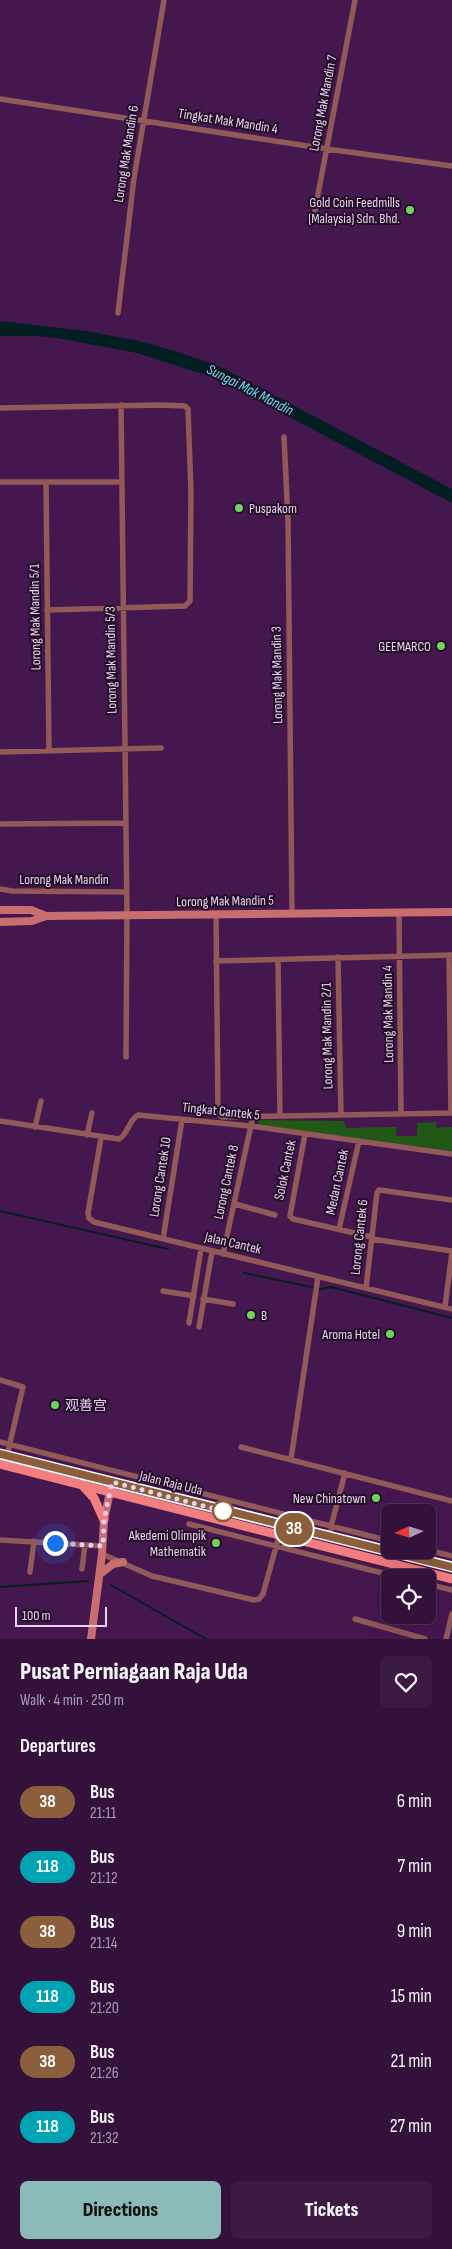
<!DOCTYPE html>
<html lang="en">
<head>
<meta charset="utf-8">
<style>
  :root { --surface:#34113b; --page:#3c1a42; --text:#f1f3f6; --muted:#a99daf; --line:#4e3155; --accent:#8bbbb9 }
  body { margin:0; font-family:"Sofia Sans Condensed","Noto Sans SC",sans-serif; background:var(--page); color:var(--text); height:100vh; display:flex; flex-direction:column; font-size:19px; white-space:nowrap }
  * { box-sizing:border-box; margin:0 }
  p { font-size:16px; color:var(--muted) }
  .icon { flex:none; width:28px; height:28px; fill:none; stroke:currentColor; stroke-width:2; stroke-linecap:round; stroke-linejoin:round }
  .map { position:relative; height:1639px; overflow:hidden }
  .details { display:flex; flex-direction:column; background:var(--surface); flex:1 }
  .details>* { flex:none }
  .badge { padding:0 10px; border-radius:16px; font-size:18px; line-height:32px }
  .needle { width:32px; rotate:266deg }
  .tools { position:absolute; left:381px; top:1504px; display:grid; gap:10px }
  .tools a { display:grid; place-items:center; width:55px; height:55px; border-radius:8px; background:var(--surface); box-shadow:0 5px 20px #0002,0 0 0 1px var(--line); font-size:25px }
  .scale { position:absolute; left:15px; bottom:12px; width:92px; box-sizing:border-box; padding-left:5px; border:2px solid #ebd0f1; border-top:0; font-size:14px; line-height:18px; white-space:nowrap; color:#ebd0f1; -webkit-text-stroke:4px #220e26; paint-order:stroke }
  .you { position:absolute; width:25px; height:25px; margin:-12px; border:4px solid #fff; border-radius:50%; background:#1a73e8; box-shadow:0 0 0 8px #1a73e833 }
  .map>.badge { position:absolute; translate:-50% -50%; box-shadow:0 0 0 2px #fff }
  h2 { padding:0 20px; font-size:19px; line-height:45px }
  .round { display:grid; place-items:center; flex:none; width:52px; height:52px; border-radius:8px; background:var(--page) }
  .head { display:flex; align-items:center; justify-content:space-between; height:85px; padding:0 20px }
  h1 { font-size:24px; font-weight:800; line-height:38px }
  .cta { display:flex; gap:10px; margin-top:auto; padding:10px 20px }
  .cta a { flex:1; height:58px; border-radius:8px; background:var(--accent); color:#111; font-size:20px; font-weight:800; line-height:58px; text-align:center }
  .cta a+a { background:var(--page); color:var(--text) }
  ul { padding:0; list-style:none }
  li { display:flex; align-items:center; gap:15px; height:65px; padding:0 20px }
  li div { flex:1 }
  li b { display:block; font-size:19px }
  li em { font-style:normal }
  li .badge { min-width:55px; font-weight:700; text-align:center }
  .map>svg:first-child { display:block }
  .green { fill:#225815 }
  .water { fill:#031f21 }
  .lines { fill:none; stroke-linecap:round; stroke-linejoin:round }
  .stream { stroke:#031f21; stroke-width:2 }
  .street { stroke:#925959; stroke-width:5.5 }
  .secondary { stroke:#c96e6f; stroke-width:8 }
  .primary { stroke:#f37e80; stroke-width:9 }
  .line-casing { stroke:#fff; stroke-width:11 }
  .line { stroke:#8b5e3c; stroke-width:8 }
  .walk { stroke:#ebd0f1; stroke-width:5; stroke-dasharray:0 9 }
  .poi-dot { fill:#72d25d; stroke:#220e26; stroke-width:2 }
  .stop-dot { fill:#fff; stroke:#8b5e3c; stroke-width:2.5 }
  .labels { text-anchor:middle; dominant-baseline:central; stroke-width:4; stroke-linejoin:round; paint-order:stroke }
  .street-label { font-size:14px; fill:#ebd0f1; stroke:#220e26 }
  .poi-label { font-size:14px; fill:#ebd0f1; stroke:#220e26; text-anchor:end }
  .water-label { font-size:15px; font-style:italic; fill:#58e4eb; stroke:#220e26 }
</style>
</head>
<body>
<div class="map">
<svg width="452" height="1639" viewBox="0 0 452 1639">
  <rect width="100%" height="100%" fill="#45174f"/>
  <path class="green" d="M260,1120L344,1121L346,1128L396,1127L397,1136H417V1123L437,1122L436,1128L452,1127V1151L257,1125Z"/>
  <path class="water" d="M0,321L86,331L139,341L178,352L221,367L452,489V503L215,378L137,353L57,338L37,336H0Z"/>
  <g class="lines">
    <path class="stream" d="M0,1211L168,1249
      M244,1273L321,1289L331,1287L452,1318
      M111,1585L206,1639
      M0,1587L88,1581"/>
    <path class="street" d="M0,99L327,149L452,166
      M315,210L355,0
      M118,313L134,178L164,0
      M121,405L127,915L126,1057
      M0,408L160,405L185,406L188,409L191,493L190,601L185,606L47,610
      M284,437L288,520L292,913
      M0,482H122
      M46,482L49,751
      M0,752L161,748
      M0,824L125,823
      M0,889L12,891L126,892
      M399,913L401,1114
      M216,914L218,1113L222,1117L452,1113
      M449,955L451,1113
      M338,957L341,1115
      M278,960L280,1116
      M216,961L452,955
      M0,1121L119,1139C129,1133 128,1121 138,1115L250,1126L452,1154
      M35,1127L41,1101
      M305,1134L290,1216L293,1219L372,1237
      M87,1135L92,1113
      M101,1138L88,1213L89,1218L94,1222L452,1309
      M235,1204L275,1215
      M339,1229L359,1141
      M163,1239L182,1120
      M372,1239L452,1251
      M223,1254L253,1116
      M366,1288L377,1193L379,1190L452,1200
      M163,1291L194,1296
      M203,1299L233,1304
      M445,1307L452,1252
      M189,1323L201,1249
      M199,1327L212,1252
      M0,1380L23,1387L7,1456
      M0,1442L390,1541
      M241,1447L452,1501
      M291,1459L318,1277
      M189,1524L402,1578
      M328,1538L345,1473
      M0,1540L103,1546
      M428,1550L452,1556
      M102,1554L152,1576L254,1600L259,1599L263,1594L279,1536
      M82,1569L85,1545
      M30,1572L34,1541
      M428,1584L452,1590
      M355,1619L425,1639
      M446,1639L452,1614"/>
    <path class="secondary" d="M0,910H31L46,916L452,912
      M0,922L32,921L46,916
      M100,1574L113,1564L123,1562
      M91,1639L102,1554L104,1520L111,1487"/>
    <path class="primary" d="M0,1454L452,1567
      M0,1464L452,1579
      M81,1484L94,1498L104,1520"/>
  </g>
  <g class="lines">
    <defs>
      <path id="line" d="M0,1454L452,1567"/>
    </defs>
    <use href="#line" class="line-casing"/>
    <use href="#line" class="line"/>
    <path class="walk" d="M55,1543L103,1546L104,1520L112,1482L223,1511"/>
  </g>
  <g class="poi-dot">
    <circle cx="410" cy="210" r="5"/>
    <circle cx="239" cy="508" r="5"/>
    <circle cx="441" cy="646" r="5"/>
    <circle cx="251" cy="1315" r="5"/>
    <circle cx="390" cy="1334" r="5"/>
    <circle cx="55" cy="1405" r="5"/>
    <circle cx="376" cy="1498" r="5"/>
    <circle cx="216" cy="1543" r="5"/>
  </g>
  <circle class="stop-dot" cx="223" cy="1511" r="10"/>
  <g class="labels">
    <g class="street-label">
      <text transform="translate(323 103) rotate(-79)">Lorong Mak Mandin 7</text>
      <text transform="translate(228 121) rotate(9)">Tingkat Mak Mandin 4</text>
      <text transform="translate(126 154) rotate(-81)">Lorong Mak Mandin 6</text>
      <text transform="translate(35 617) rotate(-91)">Lorong Mak Mandin 5/1</text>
      <text transform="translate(111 660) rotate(-91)">Lorong Mak Mandin 5/3</text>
      <text transform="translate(277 675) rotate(-91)">Lorong Mak Mandin 3</text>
      <text x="64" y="879">Lorong Mak Mandin</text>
      <text transform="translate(225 901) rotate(-1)">Lorong Mak Mandin 5</text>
      <text transform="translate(388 1014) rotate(-91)">Lorong Mak Mandin 4</text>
      <text transform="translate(327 1036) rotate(-91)">Lorong Mak Mandin 2/1</text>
      <text transform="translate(221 1111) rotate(6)">Tingkat Cantek 5</text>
      <text transform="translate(285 1170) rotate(-78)">Solok Cantek</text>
      <text transform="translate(160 1177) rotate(-81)">Lorong Cantek 10</text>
      <text transform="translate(226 1182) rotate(-78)">Lorong Cantek 8</text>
      <text transform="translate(337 1182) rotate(-78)">Medan Cantek</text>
      <text transform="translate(359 1237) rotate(-84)">Lorong Cantek 6</text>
      <text transform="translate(233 1243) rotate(13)">Jalan Cantek</text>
      <text transform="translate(171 1483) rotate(14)">Jalan Raja Uda</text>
    </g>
    <g class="poi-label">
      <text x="400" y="202">Gold Coin Feedmills<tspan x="400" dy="16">(Malaysia) Sdn. Bhd.</tspan></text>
      <text x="249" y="508" text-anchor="start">Puspakom</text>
      <text x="431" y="646">GEEMARCO</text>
      <text x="261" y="1315" text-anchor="start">B</text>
      <text x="380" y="1334">Aroma Hotel</text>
      <text x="65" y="1405" text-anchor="start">观善宫</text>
      <text x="366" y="1498">New Chinatown</text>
      <text x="206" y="1535">Akedemi Olimpik<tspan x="206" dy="16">Mathematik</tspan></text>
    </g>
    <g class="water-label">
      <text transform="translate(250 390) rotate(27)">Sungai Mak Mandin</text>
    </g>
  </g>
</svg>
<div class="tools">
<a><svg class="needle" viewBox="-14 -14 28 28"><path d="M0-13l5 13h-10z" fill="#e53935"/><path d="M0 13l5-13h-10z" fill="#a99daf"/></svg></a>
<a><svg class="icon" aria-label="locate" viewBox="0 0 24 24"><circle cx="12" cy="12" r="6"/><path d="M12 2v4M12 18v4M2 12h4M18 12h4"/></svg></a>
</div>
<div class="scale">100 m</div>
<div class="you" style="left:55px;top:1543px"></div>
<b class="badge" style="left:294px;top:1529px;background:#8b5e3c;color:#fff">38</b>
</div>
<section class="details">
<div class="head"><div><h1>Pusat Perniagaan Raja Uda</h1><p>Walk · 4 min · 250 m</p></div><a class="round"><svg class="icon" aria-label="heart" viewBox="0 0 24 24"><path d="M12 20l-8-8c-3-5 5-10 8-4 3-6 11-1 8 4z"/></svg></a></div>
<h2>Departures</h2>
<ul>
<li><span class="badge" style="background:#8b5e3c;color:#fff">38</span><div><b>Bus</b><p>21:11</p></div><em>6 min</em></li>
<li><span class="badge" style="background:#00a3b4;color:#fff">118</span><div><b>Bus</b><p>21:12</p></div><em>7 min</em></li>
<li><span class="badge" style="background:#8b5e3c;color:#fff">38</span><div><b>Bus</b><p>21:14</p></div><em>9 min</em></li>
<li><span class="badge" style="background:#00a3b4;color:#fff">118</span><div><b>Bus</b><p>21:20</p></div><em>15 min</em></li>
<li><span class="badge" style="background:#8b5e3c;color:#fff">38</span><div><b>Bus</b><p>21:26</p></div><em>21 min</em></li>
<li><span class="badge" style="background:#00a3b4;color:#fff">118</span><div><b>Bus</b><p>21:32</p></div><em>27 min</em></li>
</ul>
<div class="cta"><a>Directions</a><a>Tickets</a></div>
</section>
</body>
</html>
